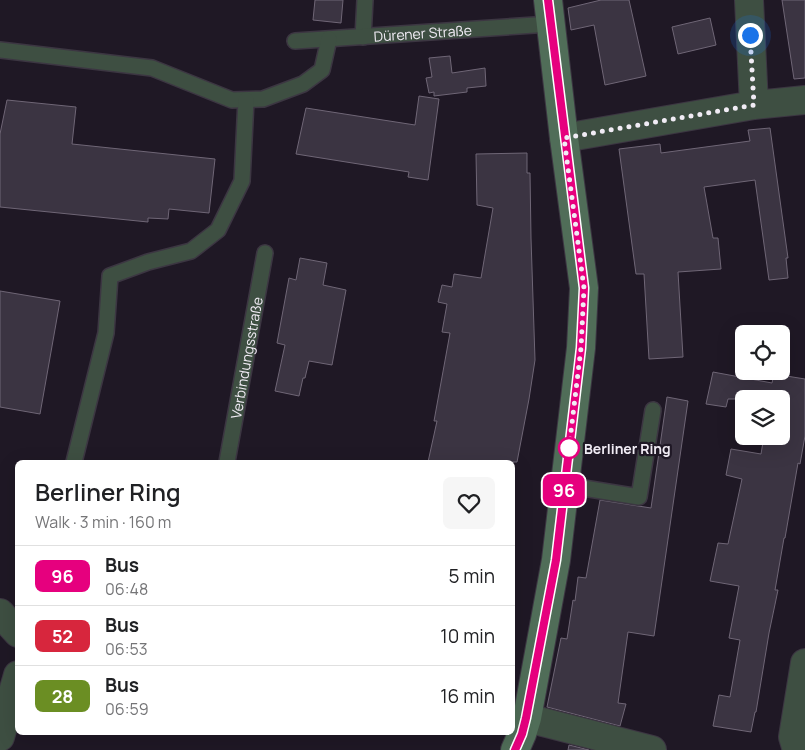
<!DOCTYPE html>
<html lang="en">
<head>
<meta charset="utf-8">
<style>
  :root { --surface:#fff; --page:#f6f6f6; --text:#202124; --muted:#757577; --line:#e0e0e0 }
  body { margin:0; font-family:Manrope,sans-serif; background:var(--page); color:var(--text); height:100vh; display:flex; flex-direction:column; font-size:19px; white-space:nowrap }
  * { box-sizing:border-box; margin:0 }
  p { font-size:16px; color:var(--muted) }
  .icon { flex:none; width:28px; height:28px; fill:none; stroke:currentColor; stroke-width:2; stroke-linecap:round; stroke-linejoin:round }
  .map { position:relative; flex:1; overflow:hidden }
  .drawer { position:absolute; left:15px; top:460px; width:500px; height:275px; display:flex; flex-direction:column; background:var(--surface); border-radius:8px; box-shadow:0 5px 20px #0002 }
  .drawer>* { flex:none }
  .badge { padding:0 10px; border-radius:8px; font-size:18px; line-height:32px }
  .tools { position:absolute; left:735px; top:325px; display:grid; gap:10px }
  .tools a { display:grid; place-items:center; width:55px; height:55px; border-radius:8px; background:var(--surface); box-shadow:0 5px 20px #0002; font-size:25px }
  .you { position:absolute; width:25px; height:25px; margin:-12px; border:4px solid #fff; border-radius:50%; background:#1a73e8; box-shadow:0 0 0 8px #1a73e833 }
  .map>.badge { position:absolute; translate:-50% -50%; box-shadow:0 0 0 2px #fff }
  .round { display:grid; place-items:center; flex:none; width:52px; height:52px; border-radius:8px; background:var(--page) }
  .overview { display:flex; align-items:center; justify-content:space-between; height:85px; padding:0 20px }
  h1 { font-size:24px; font-weight:600; line-height:38px }
  ul { padding:0; list-style:none }
  li { display:flex; align-items:center; gap:15px; height:60px; padding:0 20px; border-top:1px solid var(--line) }
  li div { flex:1 }
  li b { display:block; font-size:19px }
  li em { font-style:normal }
  li .badge { min-width:55px; font-weight:700; text-align:center }
  .map>svg:first-child { display:block }
  .building { fill:#3b3442; stroke:#6f6676 }
  .lines { fill:none; stroke-linecap:round; stroke-linejoin:round }
  .lane-casing { stroke:#3c3642; stroke-width:18 }
  .street-casing { stroke:#3c3642; stroke-width:30 }
  .secondary-casing { stroke:#3c3642; stroke-width:30 }
  .lane { stroke:#3e4f42; stroke-width:15 }
  .street { stroke:#3e4f42; stroke-width:28 }
  .secondary { stroke:#506d58; stroke-width:28 }
  .line-casing { stroke:#fff; stroke-width:11 }
  .line { stroke:#e6007e; stroke-width:8 }
  .walk { stroke:#f1ecf5; stroke-width:5; stroke-dasharray:0 9 }
  .stop-dot { fill:#fff; stroke:#e6007e; stroke-width:2.5 }
  .labels { text-anchor:middle; dominant-baseline:central; stroke-width:4.5; stroke-linejoin:round; paint-order:stroke }
  .street-label { font-size:14px; fill:#f1ecf5; stroke:#1f1825 }
  .stop-label { font-size:14px; font-weight:bold; fill:#f1ecf5; stroke:#1f1825; text-anchor:start }
</style>
</head>
<body>
<div class="map">
<svg width="805" height="750" viewBox="0 0 805 750">
  <rect width="100%" height="100%" fill="#1f1825"/>
  <path class="building" d="M315,0H343L341,23L313,20Z
    M601,0H629L646,76L605,85L594,25L571,30L568,8Z
    M782,0H805V78L794,79Z
    M710,18L716,45L678,54L672,27Z
    M450,56L452,73L485,68L486,86L467,88V92L434,96V92L429,93L426,78L432,77L429,58Z
    M419,96L439,99L428,180L408,177L409,172L296,154L306,108L415,125Z
    M7,100L76,107L72,144L215,159L209,213L169,209L168,219L148,218V222L0,207V134Z
    M770,128L788,258H786L788,278L769,280L755,180L704,187L713,238H718L721,269L678,272L683,357L649,359L644,274H636L619,149L660,144L661,153L750,141L748,130Z
    M527,153V173H530L531,238L535,360L529,399L517,462H428L437,421H434L450,333L442,332L447,304L438,302L442,285L452,287L454,274L481,278L493,208L477,205L476,154Z
    M300,258L327,263L323,285L346,290L332,365L309,361L305,378H303L299,396L275,391L285,345L277,343L289,278L296,280Z
    M0,291L60,301L40,414L0,407Z
    M713,372L772,383L774,374L805,379V436L800,464L798,463L785,538H784L775,590H778L769,633L756,712H755L751,732L713,726L719,695L730,697L740,640L729,638L739,586L710,581L718,543L728,544L742,479L726,475L731,449L761,454L764,436H781V399H728L726,407L706,404Z
    M667,397L688,401L654,636L628,632L618,703L626,704L620,726L547,707L561,638L567,639L573,600L575,601L578,577L586,578L600,500L651,508Z
    M569,745L589,750H568Z"/>
  <g class="lines">
    <defs>
      <g id="lane">
        <path d="M363,37L365,0"/>
        <path id="s1" d="M295,41L550,24"/>
        <path d="M0,50L152,68L232,100L263,99L303,84L322,70L329,39"/>
        <path d="M74,462L106,333L110,276L148,262L191,251L218,230L242,181L246,100"/>
        <path id="s2" d="M227,462L265,253"/>
        <path d="M565,485L639,497L653,410"/>
      </g>
      <path id="street" d="M749,0L754,105
        M564,138L754,105L805,100
        M0,613L18,633
        M527,718L652,750
        M0,737L18,675
        M797,750L793,737L805,663"/>
      <path id="secondary" d="M515,750L522,734L527,718L556,560L581,348L584,288L564,138L548,0"/>
    </defs>
    <use href="#lane" class="lane-casing"/>
    <use href="#street" class="street-casing"/>
    <use href="#secondary" class="secondary-casing"/>
    <use href="#lane" class="lane"/>
    <use href="#street" class="street"/>
    <use href="#secondary" class="secondary"/>
  </g>
  <g class="lines">
    <defs>
      <path id="line" d="M515,750L522,734L526,718L556,560L581,348L584,288L548,0"/>
    </defs>
    <use href="#line" class="line-casing"/>
    <use href="#line" class="line"/>
    <path class="walk" d="M569,448L581,348L584,288L564,138L754,105L750,35"/>
  </g>
  <circle class="stop-dot" cx="569" cy="448" r="10"/>
  <g class="labels">
    <g class="street-label">
      <text stroke="none"><textPath href="#s1" startOffset="128">Dürener Straße</textPath></text>
      <text stroke="none"><textPath href="#s2" startOffset="106">Verbindungsstraße</textPath></text>
    </g>
    <g class="stop-label">
      <text x="584" y="448">Berliner Ring</text>
    </g>
  </g>
</svg>
<div class="tools">
<a><svg class="icon" aria-label="locate" viewBox="0 0 24 24"><circle cx="12" cy="12" r="6"/><path d="M12 2v4M12 18v4M2 12h4M18 12h4"/></svg></a>
<a><svg class="icon" aria-label="layers" viewBox="0 0 24 24"><path d="M12 4l9 5-9 5-9-5zM3 14l9 5 9-5"/></svg></a>
</div>
<div class="you" style="left:750px;top:35px"></div>
<b class="badge" style="left:564px;top:490px;background:#e6007e;color:#fff">96</b>
<section class="drawer">
<div class="overview"><div><h1>Berliner Ring</h1><p>Walk · 3 min · 160 m</p></div><a class="round"><svg class="icon" aria-label="heart" viewBox="0 0 24 24"><path d="M12 20l-8-8c-3-5 5-10 8-4 3-6 11-1 8 4z"/></svg></a></div>
<ul>
<li><span class="badge" style="background:#e6007e;color:#fff">96</span><div><b>Bus</b><p>06:48</p></div><em>5 min</em></li>
<li><span class="badge" style="background:#d7263d;color:#fff">52</span><div><b>Bus</b><p>06:53</p></div><em>10 min</em></li>
<li><span class="badge" style="background:#6b8e23;color:#fff">28</span><div><b>Bus</b><p>06:59</p></div><em>16 min</em></li>
</ul>
</section>
</div>
</body>
</html>
